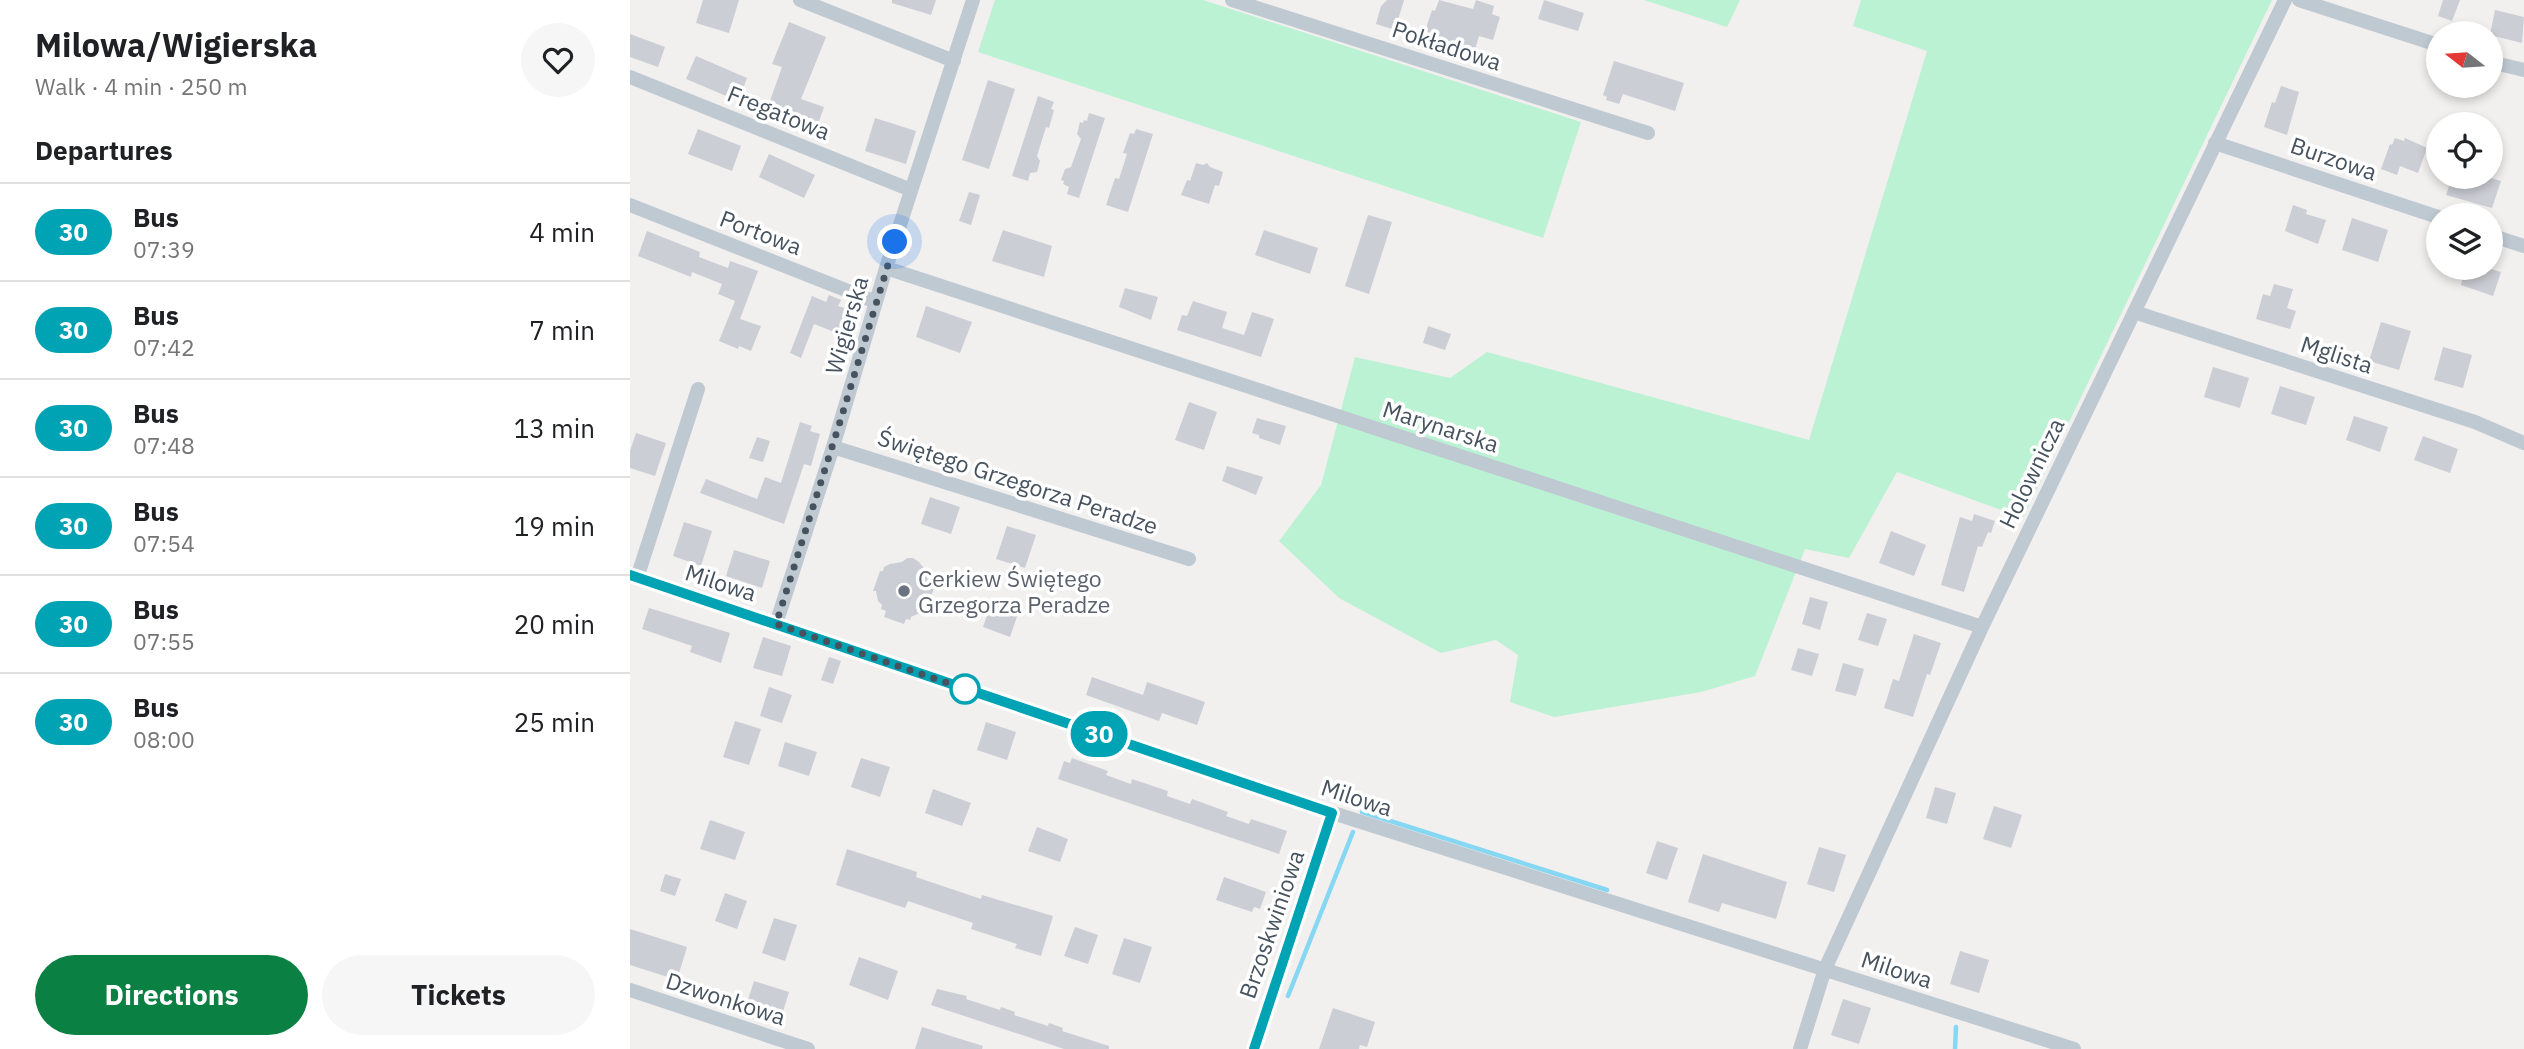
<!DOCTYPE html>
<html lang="en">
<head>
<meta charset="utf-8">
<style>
  :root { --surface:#fff; --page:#f6f6f6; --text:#202124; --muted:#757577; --line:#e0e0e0; --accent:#0b8043 }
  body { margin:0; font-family:"IBM Plex Sans",sans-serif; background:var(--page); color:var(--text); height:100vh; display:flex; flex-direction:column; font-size:26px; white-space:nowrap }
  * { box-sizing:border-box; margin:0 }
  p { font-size:23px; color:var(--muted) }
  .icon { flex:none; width:38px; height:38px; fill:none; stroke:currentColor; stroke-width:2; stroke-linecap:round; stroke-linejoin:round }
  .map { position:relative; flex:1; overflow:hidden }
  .details { display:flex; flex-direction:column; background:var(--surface); width:630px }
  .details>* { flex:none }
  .badge { padding:0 14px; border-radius:23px; font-size:24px; line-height:46px }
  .needle { width:46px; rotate:287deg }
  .controls { position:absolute; left:1796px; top:21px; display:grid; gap:14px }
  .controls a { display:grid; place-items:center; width:77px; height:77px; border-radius:50%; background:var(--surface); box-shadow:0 4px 10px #0003; font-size:35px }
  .you { position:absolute; width:35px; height:35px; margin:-18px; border:5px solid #fff; border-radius:50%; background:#1a73e8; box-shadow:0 0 0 10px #1a73e833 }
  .map>.badge { position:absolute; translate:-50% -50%; box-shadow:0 0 0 4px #fff }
  h2 { padding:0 35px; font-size:26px; line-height:63px }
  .round { display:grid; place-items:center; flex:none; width:74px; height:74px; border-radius:37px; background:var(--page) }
  .headline { display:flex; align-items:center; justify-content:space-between; height:119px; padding:0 35px }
  h1 { font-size:33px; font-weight:700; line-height:52px }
  .primary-button { display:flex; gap:14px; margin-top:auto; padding:14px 35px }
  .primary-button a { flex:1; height:80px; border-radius:42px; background:var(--accent); color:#fff; font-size:28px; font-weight:700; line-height:80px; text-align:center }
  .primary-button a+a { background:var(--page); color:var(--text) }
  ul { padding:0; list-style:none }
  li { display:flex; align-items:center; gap:21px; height:98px; padding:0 35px; border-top:2px solid var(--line) }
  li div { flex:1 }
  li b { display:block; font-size:26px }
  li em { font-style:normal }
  li .badge { min-width:77px; font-weight:700; text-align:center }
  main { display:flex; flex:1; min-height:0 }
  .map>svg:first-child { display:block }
  .green { fill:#bbf2d3 }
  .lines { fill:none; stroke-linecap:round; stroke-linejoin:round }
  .stream { stroke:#85d7f2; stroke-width:4.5 }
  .building { fill:#cbced4 }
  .street { stroke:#bfc9d2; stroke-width:14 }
  .line-casing { stroke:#fff; stroke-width:16 }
  .line { stroke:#00a3b4; stroke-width:10 }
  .walk { stroke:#46525e; stroke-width:7; stroke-dasharray:0 12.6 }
  .worship-dot { fill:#6b7280; stroke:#fff; stroke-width:2.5 }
  .stop-dot { fill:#fff; stroke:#00a3b4; stroke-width:3.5 }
  .labels { text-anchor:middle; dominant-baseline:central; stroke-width:7; stroke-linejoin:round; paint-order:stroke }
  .street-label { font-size:23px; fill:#46525e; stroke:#fff }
  .worship-label { font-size:23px; fill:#5b616d; stroke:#fff; text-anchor:start }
</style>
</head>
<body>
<main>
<section class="details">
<div class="headline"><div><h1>Milowa/Wigierska</h1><p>Walk · 4 min · 250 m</p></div><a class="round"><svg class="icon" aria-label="heart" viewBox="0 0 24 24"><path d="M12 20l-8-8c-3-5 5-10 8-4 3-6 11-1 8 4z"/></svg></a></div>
<h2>Departures</h2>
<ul>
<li><span class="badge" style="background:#00a3b4;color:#fff">30</span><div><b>Bus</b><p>07:39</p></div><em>4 min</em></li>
<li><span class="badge" style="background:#00a3b4;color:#fff">30</span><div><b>Bus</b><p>07:42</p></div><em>7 min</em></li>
<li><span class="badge" style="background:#00a3b4;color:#fff">30</span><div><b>Bus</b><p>07:48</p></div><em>13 min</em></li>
<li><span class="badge" style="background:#00a3b4;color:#fff">30</span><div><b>Bus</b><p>07:54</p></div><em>19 min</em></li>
<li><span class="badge" style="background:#00a3b4;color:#fff">30</span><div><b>Bus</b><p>07:55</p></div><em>20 min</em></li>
<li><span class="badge" style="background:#00a3b4;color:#fff">30</span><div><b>Bus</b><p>08:00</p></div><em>25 min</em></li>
</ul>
<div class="primary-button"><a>Directions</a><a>Tickets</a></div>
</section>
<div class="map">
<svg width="1894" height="1049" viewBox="0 0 1894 1049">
  <rect width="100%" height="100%" fill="#f2efef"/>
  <path class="green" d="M365,0H573L951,122L913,238L348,52Z
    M1014,0H1110L1097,27Z
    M1231,0H1642L1393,518L1267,472L1219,558L1175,549L1125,676L1071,692L924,717L880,702L888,655L866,640L811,653L709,598L649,541L691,485L725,357L820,378L857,352L1179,440L1297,51L1223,26Z"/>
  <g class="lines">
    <path class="stream" d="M732,812L977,890
      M658,996L723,832
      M1325,1049L1326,1027"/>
  </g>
  <path class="building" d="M73,0H109L99,33L66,23Z
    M262,0H306L301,15L262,3Z
    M757,0H774L765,30L746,24L751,6Z
    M809,0L843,9L846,0L864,6L862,14L870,17L863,40L849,36L844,53L831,49L832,46L794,34L802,10L805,11Z
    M914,0L954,13L948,31L908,19Z
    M1813,0H1830L1822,21L1808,16Z
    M1865,10L1894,17L1892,43L1860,35Z
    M159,22L196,37L171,99L194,107L186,130L136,112L152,67L142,64Z
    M0,34L35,47L28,67L0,57Z
    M66,56L117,78L108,101L56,79Z
    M984,61L1054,83L1045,111L993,94L989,104L976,100L977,97L973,95Z
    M358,80L385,89L359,169L332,160Z
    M1651,86L1669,92L1657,135L1634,127L1642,102L1645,103Z
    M408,96L424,102L421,109L424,110L419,128L416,127L407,156L410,161L407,172L400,173L398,181L382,176Z
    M459,113L475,118L449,198L437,194L439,187L433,184L434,181L431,180L435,169L441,167L451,139L447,134L450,122L453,123L454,120L457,121Z
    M245,118L286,131L276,164L235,151Z
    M68,129L111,146L102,171L58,154Z
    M506,129L523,134L498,212L476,205L485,178L489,179L497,154L493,153L500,133L504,134Z
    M1765,138L1774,141L1775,138L1797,148L1788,173L1770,166L1767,175L1751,169L1760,144L1762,145Z
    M139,154L185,175L174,198L129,177Z
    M566,163L573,165L577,163L580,167L593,172L589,186L585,185L579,204L551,195L557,180L560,181Z
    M1822,177L1835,181L1837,177H1857L1871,181L1862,208L1816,195Z
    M339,192L350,195L341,225L329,221Z
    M1663,205L1677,210L1676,214L1696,220L1688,244L1655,231Z
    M738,215L762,222L739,294L715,286Z
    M1722,218L1758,230L1748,262L1712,250Z
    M373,230L422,246L414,277L362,261Z
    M634,230L688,248L680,274L625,255Z
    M17,231L70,252L69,257L98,268L100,261L128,271L110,319L131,326L121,351L109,346L108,349L89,341L105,301L88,294L92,284L62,272L61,277L8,256Z
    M1835,268H1858L1871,272L1863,296L1831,285Z
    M1644,284L1663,289L1657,308L1666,311L1660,329L1626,319L1633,294L1640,296Z
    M495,288L528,297L521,320L489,307Z
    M199,295L211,300L208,306L217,309L207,333L184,324L171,358L160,353L182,296L196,302Z
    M563,301L597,312L592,328L614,335L622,312L644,319L631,357L547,330L552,315L557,316Z
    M296,306L342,322L330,353L286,337Z
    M1751,322L1781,331L1769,370L1739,361Z
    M798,326L821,334L815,350L793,343Z
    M1813,347L1842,355L1833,388L1804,380Z
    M1583,367L1619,378L1610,408L1574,397Z
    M1650,386L1685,397L1676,425L1641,414Z
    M559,402L587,412L574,450L545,440Z
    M1724,416L1758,427L1750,452L1716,440Z
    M627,418L656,426L650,445L629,438V435L622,433Z
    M170,422L182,426L180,431L190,434L181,466L174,464L154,524L70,493L76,479L127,499L135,477L151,483Z
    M6,433L36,443L25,476L0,468V451Z
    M1793,436L1828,449L1820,473L1784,460Z
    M127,437L140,441L133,462L119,458Z
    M597,466L633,477L626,495L592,481Z
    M300,497L330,507L321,534L291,524Z
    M1344,514L1365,521L1361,533L1358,532L1352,547L1348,546L1334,592L1311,585L1330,517L1342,521Z
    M54,522L82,531L71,566L43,556Z
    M377,526L406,535L395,568L366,559Z
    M1261,531L1296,545L1284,576L1249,563Z
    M104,550L140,561L132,588L96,576Z
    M277,558H283L289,562L299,575L302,583L300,588L304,589L294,611L281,617L280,620L276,619L274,624L254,617L256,611L251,609L252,605L248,601L246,591H243L250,571H253L254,567L260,564L272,562Z
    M1180,597L1198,602L1190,630L1172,624Z
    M363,598L390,608L380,637L353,627Z
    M19,608L100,633L91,663L60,652L62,646L12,629Z
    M1237,613L1257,619L1248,646L1228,640Z
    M1284,634L1311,643L1300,675L1297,674L1283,717L1254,708L1263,679L1269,681Z
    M133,637L161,646L152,676L123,668Z
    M1168,648L1189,654L1182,676L1161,670Z
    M199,657L211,661L203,684L191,680Z
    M1213,663L1234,669L1226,696L1205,691Z
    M462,677L513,695L517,682L575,702L567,725L532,713L529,721L456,695Z
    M139,687L162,695L152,723L130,716Z
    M105,721L131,729L119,765L93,757Z
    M356,722L386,732L377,760L347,750Z
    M155,742L187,752L179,776L148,766Z
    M231,758L260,767L250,797L221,787Z
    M442,758L478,771L476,775L501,784L502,779L538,791L537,796L560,804L562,799L598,812L596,816L619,824L621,819L657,831L649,854L428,779L434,761L440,763Z
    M1305,787L1326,793L1317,824L1296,818Z
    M303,789L341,803L332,826L295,813Z
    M1364,806L1392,815L1381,848L1353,839Z
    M80,820L115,832L105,860L70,849Z
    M407,827L438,839L430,862L398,851Z
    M1027,841L1048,848L1037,880L1016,873Z
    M1189,847L1216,855L1204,892L1177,884Z
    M217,849L287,872L286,877L351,899L352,895L423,916L411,956L385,948L387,944L341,929L343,923L278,901L275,908L206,885Z
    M1073,854L1157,882L1146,919L1092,903L1089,912L1058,902Z
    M35,874L51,879L45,896L30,891Z
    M594,877L636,892L630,909L624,907L622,912L586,900Z
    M95,893L117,901L107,929L85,921Z
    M144,918L167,925L155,961L132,953Z
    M445,927L468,935L458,964L434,956Z
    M0,929L57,947L47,980L0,965Z
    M494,938L522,947L510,983L482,974Z
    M1330,951L1359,960L1349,993L1320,984Z
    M229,957L268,971L258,1000L219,985Z
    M124,981L159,992L152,1015L117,1003Z
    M307,989L337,996L336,999L370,1010L371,1007L385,1012L384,1015L418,1026L419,1023L433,1028L432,1031L479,1046V1049H434L301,1005Z
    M1213,999L1241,1008L1229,1044L1201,1035Z
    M703,1008L745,1022L737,1047L730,1045L729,1049H689Z
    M292,1027L353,1046L352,1049H285Z"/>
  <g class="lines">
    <path class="street" d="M170,0L324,61
      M602,0L1018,133
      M1669,0L1808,45
      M1860,62L1894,70
      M0,77L281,190
      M1585,143L1808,217
      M0,205L246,302
      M1860,235L1894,246
      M256,268L1352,627
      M1504,312L1845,422L1894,443
      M203,447L559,559
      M0,575L703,813L1444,1049
      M7,578L68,389
      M146,624L203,447L256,268L343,0
      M0,990L178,1049
      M624,1049L703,813
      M1170,1049L1195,969L1352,627L1655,0"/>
  </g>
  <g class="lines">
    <defs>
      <path id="line" d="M0,575L702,813L624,1049"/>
    </defs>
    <use href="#line" class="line-casing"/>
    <use href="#line" class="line"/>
    <path class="walk" d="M265,242L209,425L146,624L335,689"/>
  </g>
  <circle class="worship-dot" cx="274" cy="591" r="7"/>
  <circle class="stop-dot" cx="335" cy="689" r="14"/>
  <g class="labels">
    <g class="street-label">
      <text transform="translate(817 45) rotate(18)">Pokładowa</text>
      <text transform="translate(149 112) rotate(22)">Fregatowa</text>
      <text transform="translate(1704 158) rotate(19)">Burzowa</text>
      <text transform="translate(131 232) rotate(21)">Portowa</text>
      <text transform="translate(216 325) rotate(-74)">Wigierska</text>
      <text transform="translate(1707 354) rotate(18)">Mglista</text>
      <text transform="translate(811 426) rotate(18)">Marynarska</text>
      <text transform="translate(1401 473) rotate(-64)">Holownicza</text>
      <text transform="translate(388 481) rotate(18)">Świętego Grzegorza Peradze</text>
      <text transform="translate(91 582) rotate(18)">Milowa</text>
      <text transform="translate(727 797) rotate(18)">Milowa</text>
      <text transform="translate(641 924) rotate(-71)">Brzoskwiniowa</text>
      <text transform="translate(1267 969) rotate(18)">Milowa</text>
      <text transform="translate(96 998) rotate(18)">Dzwonkowa</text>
    </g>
    <g class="worship-label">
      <text x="288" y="578">Cerkiew Świętego<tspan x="288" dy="26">Grzegorza Peradze</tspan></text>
    </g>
  </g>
</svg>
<div class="controls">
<a><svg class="needle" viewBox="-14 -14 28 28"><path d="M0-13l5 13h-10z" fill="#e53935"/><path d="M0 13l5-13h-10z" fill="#757577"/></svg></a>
<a><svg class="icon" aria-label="locate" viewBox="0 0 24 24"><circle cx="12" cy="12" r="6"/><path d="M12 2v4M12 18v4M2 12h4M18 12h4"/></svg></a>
<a><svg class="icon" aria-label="layers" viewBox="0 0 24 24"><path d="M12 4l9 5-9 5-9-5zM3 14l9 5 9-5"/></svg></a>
</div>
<div class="you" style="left:265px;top:242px"></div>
<b class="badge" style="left:469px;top:734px;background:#00a3b4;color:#fff">30</b>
</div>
</main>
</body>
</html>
